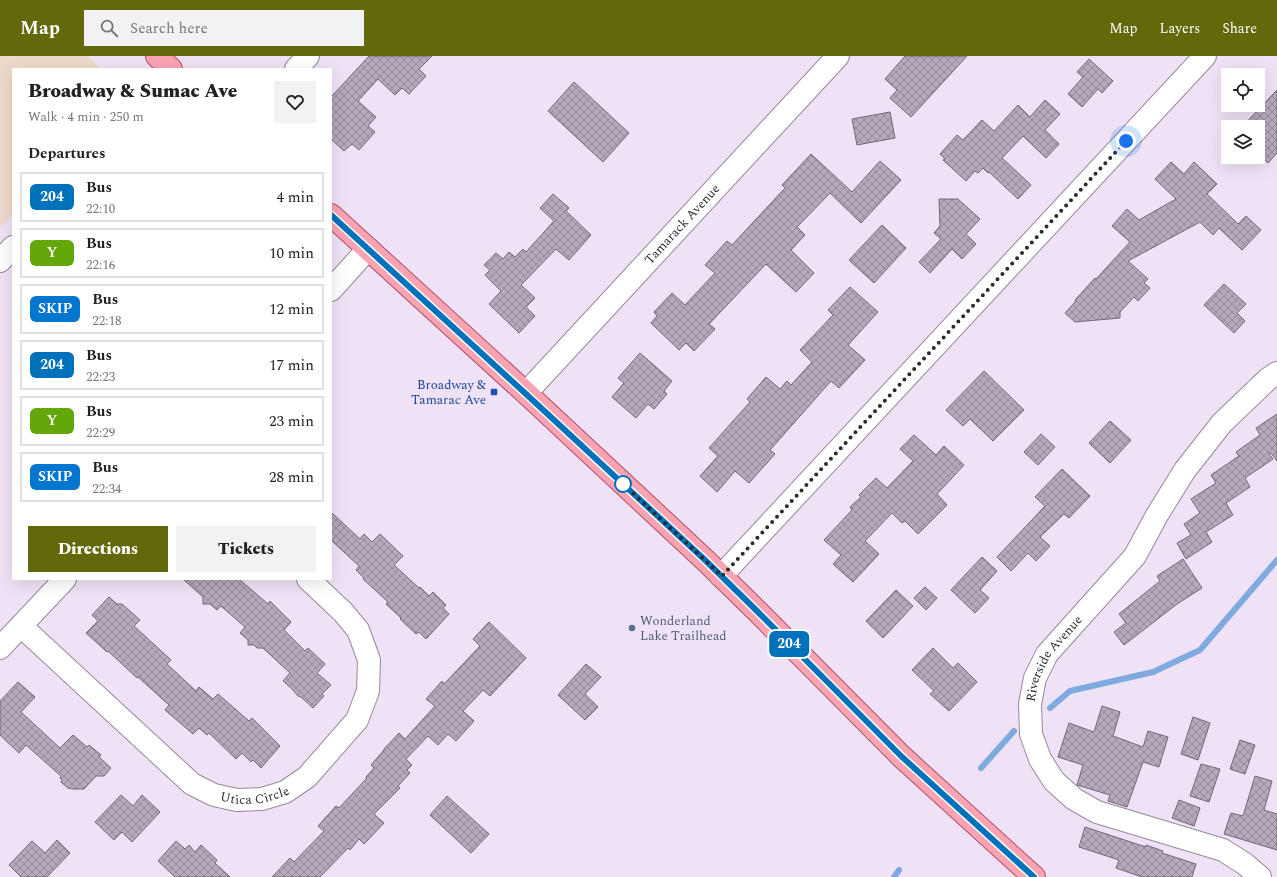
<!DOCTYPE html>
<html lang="en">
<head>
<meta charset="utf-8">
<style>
  :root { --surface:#fff; --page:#f2f2f2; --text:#222; --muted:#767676; --line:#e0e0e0; --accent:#63690b }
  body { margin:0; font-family:Spectral,serif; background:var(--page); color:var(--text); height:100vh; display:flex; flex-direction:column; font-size:15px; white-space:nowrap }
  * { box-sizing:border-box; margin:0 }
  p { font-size:13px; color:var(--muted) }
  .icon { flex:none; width:22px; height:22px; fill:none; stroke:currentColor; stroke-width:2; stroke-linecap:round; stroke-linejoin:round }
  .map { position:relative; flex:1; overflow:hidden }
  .details { position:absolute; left:12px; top:12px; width:320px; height:512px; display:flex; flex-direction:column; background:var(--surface); border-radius:0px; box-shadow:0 4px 16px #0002 }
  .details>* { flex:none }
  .badge { padding:0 8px; border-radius:6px; font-size:14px; line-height:26px }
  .controls { position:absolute; left:1221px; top:12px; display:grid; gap:8px }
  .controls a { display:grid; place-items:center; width:44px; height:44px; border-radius:0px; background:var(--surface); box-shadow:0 4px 16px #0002; font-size:20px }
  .you { position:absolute; width:20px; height:20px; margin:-10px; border:3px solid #fff; border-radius:50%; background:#1a73e8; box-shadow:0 0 0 6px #1a73e833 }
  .map>.badge { position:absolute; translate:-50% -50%; box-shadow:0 0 0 2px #fff }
  h2 { padding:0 16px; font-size:15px; line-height:36px }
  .round { display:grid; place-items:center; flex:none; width:42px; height:42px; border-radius:0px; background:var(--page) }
  .overview { display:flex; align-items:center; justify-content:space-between; height:68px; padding:0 16px }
  h1 { font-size:19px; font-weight:800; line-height:30px }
  .action { display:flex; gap:8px; margin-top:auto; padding:8px 16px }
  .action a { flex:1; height:46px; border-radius:0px; background:var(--accent); color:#fff; font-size:16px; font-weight:800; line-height:46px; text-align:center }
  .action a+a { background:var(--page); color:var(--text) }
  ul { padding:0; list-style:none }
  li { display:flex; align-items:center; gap:12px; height:50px; margin:0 8px 6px; padding:0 8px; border:2px solid var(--line); border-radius:0px }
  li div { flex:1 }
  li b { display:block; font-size:15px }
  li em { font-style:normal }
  li .badge { min-width:44px; font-weight:700; text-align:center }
  header { display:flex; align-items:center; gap:24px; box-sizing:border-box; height:56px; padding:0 20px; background:var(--accent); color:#fff }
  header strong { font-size:19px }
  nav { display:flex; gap:22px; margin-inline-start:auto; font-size:14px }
  .search { width:280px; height:36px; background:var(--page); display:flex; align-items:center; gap:10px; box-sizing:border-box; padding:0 14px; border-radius:0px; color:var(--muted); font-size:15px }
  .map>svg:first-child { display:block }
  .education { fill:#eedacb }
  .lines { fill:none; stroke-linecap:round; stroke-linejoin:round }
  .stream { stroke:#7faae0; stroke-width:6 }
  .building { fill:url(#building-cross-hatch); stroke:#726677 }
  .minor-casing { stroke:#96899b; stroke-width:24 }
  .major-casing { stroke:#b05064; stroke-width:24 }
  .minor { stroke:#fff; stroke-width:22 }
  .major { stroke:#faa3b2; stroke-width:22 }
  .line-casing { stroke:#fff; stroke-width:9 }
  .line { stroke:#0072bc; stroke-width:6 }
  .walk { stroke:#2f2a32; stroke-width:4; stroke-dasharray:0 7.2 }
  .transit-dot { fill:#1a4fb4; stroke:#f0e2f6; stroke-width:1.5 }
  .stop-dot { fill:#fff; stroke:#0072bc; stroke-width:2 }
  .service-dot { fill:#5c6f8a; stroke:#f0e2f6; stroke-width:1.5 }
  .labels { text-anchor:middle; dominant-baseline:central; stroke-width:4; stroke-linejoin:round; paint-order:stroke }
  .street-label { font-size:13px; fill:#2f2a32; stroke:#f0e2f6 }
  .transit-label { font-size:13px; fill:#164399; stroke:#f0e2f6; text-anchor:end }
  .service-label { font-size:13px; fill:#4e5e75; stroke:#f0e2f6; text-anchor:start }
</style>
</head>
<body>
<header>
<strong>Map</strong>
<div class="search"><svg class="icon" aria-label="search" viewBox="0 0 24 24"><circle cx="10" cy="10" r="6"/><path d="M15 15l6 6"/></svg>Search here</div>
<nav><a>Map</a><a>Layers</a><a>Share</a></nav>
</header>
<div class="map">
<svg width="1277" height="821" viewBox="0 0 1277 821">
  <defs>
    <pattern id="building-cross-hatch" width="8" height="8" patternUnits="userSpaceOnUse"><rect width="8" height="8" fill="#b6a9bb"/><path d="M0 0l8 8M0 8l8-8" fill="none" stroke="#948a99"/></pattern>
  </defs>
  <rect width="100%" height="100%" fill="#f0e2f6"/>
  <path class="education" d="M0,0H88L101,13H13V158L0,172Z"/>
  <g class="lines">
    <path class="stream" d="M1050,652L1070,635L1153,616L1200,594L1277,504
      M981,712L1014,675
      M894,821L899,814"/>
  </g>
  <path class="building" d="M369,0H432L419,13L426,20L409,38L402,32L395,39L378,23L358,45L376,61L368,70L375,76L359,94L352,88L344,95L331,83V41Z
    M905,0H967L911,61L890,42L897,34L885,23Z
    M1089,3L1113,25L1102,37L1098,33L1082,51L1068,38L1083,21L1077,16Z
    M574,26L629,77L603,106L548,55Z
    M1277,34V97L1268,107L1258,98V71H1242Z
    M1045,44L1060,58L1045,74L1059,88L1046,102L1023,80L1002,102L1031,129L1018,143L989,116L988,117L983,112L978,117L975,115L966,125L943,104L945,103L940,98L957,79L963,84L982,64L994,75L1018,49L1030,61Z
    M890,56L895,82L857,89L852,63Z
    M811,98L852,136L880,105L901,124L861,167L830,137L797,171L805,179L791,194L814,217L796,236L766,208L709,268L715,273L694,295L686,287L679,294L651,267L657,260L654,256L672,237L685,249L715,217L705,209L727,185L732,189L785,132L782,129Z
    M1171,106L1184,118L1194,106L1217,128L1207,138L1238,168L1246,160L1261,174L1242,194L1219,172L1213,179L1200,166L1128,205L1148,223L1144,227L1150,232L1138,245L1134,241L1120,256V262L1075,266L1065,257L1076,245L1075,244L1095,222L1096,223L1130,186L1112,170L1127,153L1139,164L1176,143L1155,123Z
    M553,138L569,152L566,155L591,179L569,204L556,193L521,229L535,242L526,251L535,260L519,277L489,248L501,235L485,219L490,214L484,209L496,197L503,203L509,196L515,201L523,193L526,196L554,165L540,152Z
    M939,143H958L980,163L966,178L976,188L962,203L952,193L930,217L919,206L941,183L934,177L940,170Z
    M882,169L906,192L874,227L849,204Z
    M1224,228L1246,248L1237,257L1245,265L1234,277L1204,249Z
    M850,231L878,256L848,289L865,304L839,332L831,325L770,394L775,398L749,427L735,415L717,436L700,420L718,400L709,392L750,346L747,343L766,321L780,333L787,325L791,329L812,306L800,294L833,259L828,254Z
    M640,297L672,325L664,335L667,338L654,353L648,348L636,362L612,341L624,327L618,322Z
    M984,315L1024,354L993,385L970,363L963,370L946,354Z
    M1277,358V405L1271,397L1269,398L1273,403L1245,422L1250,431L1226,447L1233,459L1206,476L1212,486L1186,503L1177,487L1191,479L1184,468L1200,457L1191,443L1216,427L1211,419L1239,400L1236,396L1260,379L1256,372Z
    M1110,365L1131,384L1110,407L1089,387Z
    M1041,378L1055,391L1038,409L1024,396Z
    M914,379L936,399L944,390L964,409L937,438L947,449L918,478L905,465L902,467L892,457L865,485L879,498L853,526L833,508L841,499L824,484L852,454L850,451L861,441L859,439L876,422L887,432L913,405L900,393Z
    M1062,413L1090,440L1069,462L1064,458L1040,481L1050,490L1036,505L1028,497L1011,515L997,501L1045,450L1035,441Z
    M331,456L360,483L364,478L372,486L380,478L403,500L394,509L419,532L420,531L429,540L433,536L446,549L443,552L449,558L426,583L419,576L416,578L400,563L401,562L386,548L388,546L363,523L364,522L356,514L359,510L331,484Z
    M982,501L997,515L980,534L989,542L975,557L951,534Z
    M1183,503L1202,532L1177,548L1124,589L1114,576L1126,567L1119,558L1160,525L1157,520Z
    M183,523H239L268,548L270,545L291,566L284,574L305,595L308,592L325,608L317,617L331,629L322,638L324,640L313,652L301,641L298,640L292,633L283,625L290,617L263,592H257L254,589H248V584L240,577L245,571L221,550L217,554L210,548H203V541Z
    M925,531L937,542L926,554L914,542Z
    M896,534L913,550L883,582L866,565Z
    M109,541L117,548H122L140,564L134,570L171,604L167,608L196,635L199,631L213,643L218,638L249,665L252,662L280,690L261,712L253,704L251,706L242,697L236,703L209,677L207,679L199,672L193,678L165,654L169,649L138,621L137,622L108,595L107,596L86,577L98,565L92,559Z
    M489,566L526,602L490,640L483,634L463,655L474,665L456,685L448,678L438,689L428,680L406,703L412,709L407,714L410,717L398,730L400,732L374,758L384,767L364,788L359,783L350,794L348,792L320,821H272L290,802L294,806L324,775L318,770L336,750L339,752L367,722L366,721L374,712L371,709L384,694V693L399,677L405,683L435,650L426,643L442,625L444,628L480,590L473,583Z
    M933,592L953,612L958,607L977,626L949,655L930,638L934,635L912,614Z
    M586,608L601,621L585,638L598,651L585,664L558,639Z
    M18,626L35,641L21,656L60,692L73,679L87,691L89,689L101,699L99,701L111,712L104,720H96L84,733H72L70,732L69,733L61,726L62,724L60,722L61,720L26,689L19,697L0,679V645Z
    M1102,650L1120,656L1113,680L1143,691L1148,675L1168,681L1159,711L1143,706L1127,751L1108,745L1110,739L1077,729L1083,709L1058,701L1069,667L1094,676Z
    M1193,661L1210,667L1198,704L1181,698Z
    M1240,684L1255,689L1245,718L1230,713Z
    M1201,708L1220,713L1209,746L1190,740Z
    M1255,720L1272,725L1264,754L1277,758V794L1224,778L1231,757L1243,760Z
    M121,739L133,750L142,739L160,756L132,786L122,776L114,784L95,766Z
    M447,740L489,778L471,797L430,759Z
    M1179,744L1200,752L1194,770L1172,762Z
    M1085,771L1146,791V789L1163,795L1162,797L1196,808L1192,821H1142L1116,812L1119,804L1079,791Z
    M57,784L70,797L47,821H21L9,809L32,785L45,797Z
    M176,785L185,793L189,789L195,796L201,789L217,804L215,807L230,821H175L158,805Z"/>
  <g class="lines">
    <defs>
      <g id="minor">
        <path d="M296,13L308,0"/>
        <path d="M0,205L13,191"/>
        <path d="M331,234L368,193"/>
        <path id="s1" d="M526,337L838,0"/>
        <path d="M721,520L1205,0"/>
        <path id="s2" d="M21,570L192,728L214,739L237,744L262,743L285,736L307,721L357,664L368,635L369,604L358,574L343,556L308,523"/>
        <path d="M0,592L65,523"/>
        <path id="s3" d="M1260,821L1245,808L1223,794L1097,756L1074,743L1054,725L1040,703L1031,678L1030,648L1035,622L1047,598L1135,500L1157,459L1185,414L1222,367L1268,323L1277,317"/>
      </g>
      <path id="major" d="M157,0L171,13
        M331,159L526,337L705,504L759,557L901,700L1034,821"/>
    </defs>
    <use href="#minor" class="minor-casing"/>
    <use href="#major" class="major-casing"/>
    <use href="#minor" class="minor"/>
    <use href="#major" class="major"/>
  </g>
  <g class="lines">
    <defs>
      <path id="line" d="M331,159L526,338L705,504L759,557L901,700L1034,821"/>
    </defs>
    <use href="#line" class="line-casing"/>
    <use href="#line" class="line"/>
    <path class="walk" d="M623,428L722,520L1126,85"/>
  </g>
  <rect class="transit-dot" x="490" y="332" width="8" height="8" rx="2"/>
  <circle class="stop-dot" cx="623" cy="428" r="8"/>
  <circle class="service-dot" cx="632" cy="572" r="4"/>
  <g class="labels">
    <g class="street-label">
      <text stroke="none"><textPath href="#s1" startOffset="230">Tamarack Avenue</textPath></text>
      <text stroke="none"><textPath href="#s3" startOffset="366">Riverside Avenue</textPath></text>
      <text stroke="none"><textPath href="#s2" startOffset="299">Utica Circle</textPath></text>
    </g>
    <g class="transit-label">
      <text x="486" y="329">Broadway &amp;<tspan x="486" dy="15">Tamarac Ave</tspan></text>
    </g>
    <g class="service-label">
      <text x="640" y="565">Wonderland<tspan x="640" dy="15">Lake Trailhead</tspan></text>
    </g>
  </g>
</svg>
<div class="controls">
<a><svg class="icon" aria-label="locate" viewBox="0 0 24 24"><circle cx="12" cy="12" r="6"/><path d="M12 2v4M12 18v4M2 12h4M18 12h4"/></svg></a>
<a><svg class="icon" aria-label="layers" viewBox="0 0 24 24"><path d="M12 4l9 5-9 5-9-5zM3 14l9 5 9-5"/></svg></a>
</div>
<div class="you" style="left:1126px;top:85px"></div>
<b class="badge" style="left:789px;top:588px;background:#0072bc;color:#fff">204</b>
<section class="details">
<div class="overview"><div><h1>Broadway &amp; Sumac Ave</h1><p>Walk · 4 min · 250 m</p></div><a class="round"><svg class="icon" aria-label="heart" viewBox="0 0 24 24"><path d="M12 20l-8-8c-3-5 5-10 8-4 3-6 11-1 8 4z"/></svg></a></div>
<h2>Departures</h2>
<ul>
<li><span class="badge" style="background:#0072bc;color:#fff">204</span><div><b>Bus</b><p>22:10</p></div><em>4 min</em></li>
<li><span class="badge" style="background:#64a70b;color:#fff">Y</span><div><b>Bus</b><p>22:16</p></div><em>10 min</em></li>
<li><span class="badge" style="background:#0076ce;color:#fff">SKIP</span><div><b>Bus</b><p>22:18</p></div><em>12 min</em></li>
<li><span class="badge" style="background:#0072bc;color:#fff">204</span><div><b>Bus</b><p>22:23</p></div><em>17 min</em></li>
<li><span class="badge" style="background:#64a70b;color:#fff">Y</span><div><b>Bus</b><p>22:29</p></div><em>23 min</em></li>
<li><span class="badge" style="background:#0076ce;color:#fff">SKIP</span><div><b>Bus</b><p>22:34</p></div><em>28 min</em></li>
</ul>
<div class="action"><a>Directions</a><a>Tickets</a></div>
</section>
</div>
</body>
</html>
